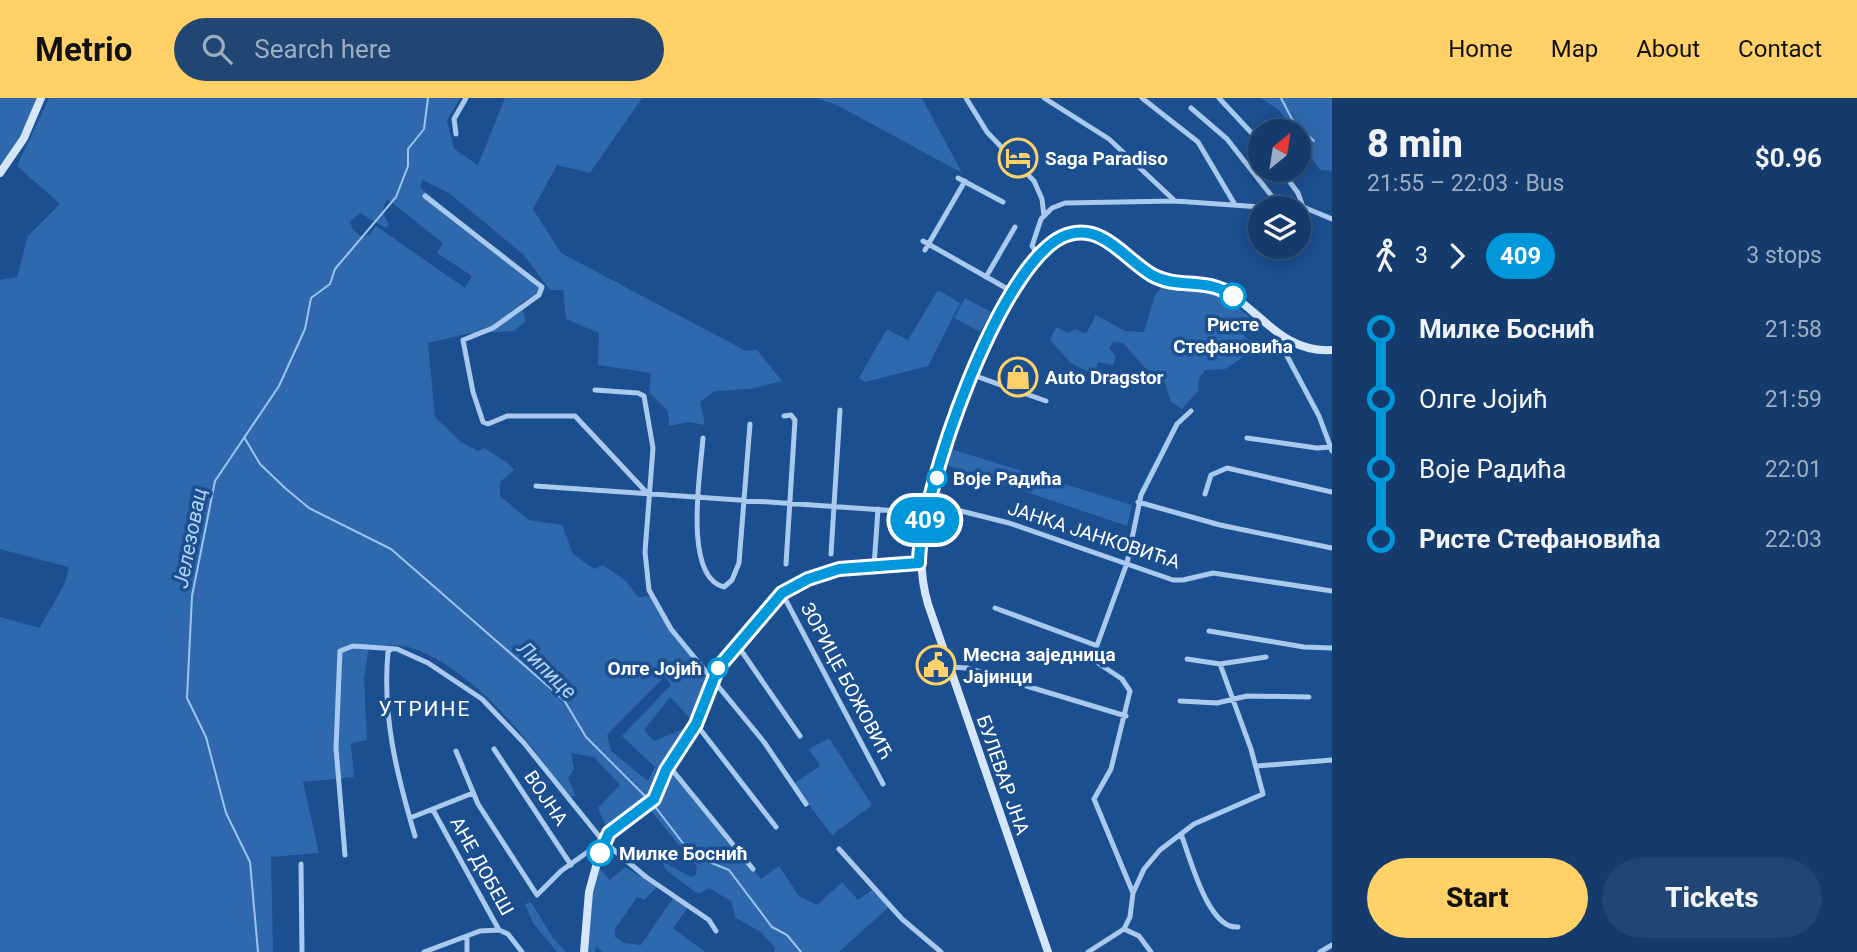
<!DOCTYPE html>
<html lang="en">
<head>
<meta charset="utf-8">
<style>
  :root { --surface:#143b6b; --page:#214673; --text:#f1f3f6; --muted:#9dadc1; --line:#33557e; --accent:#ffd166 }
  body { margin:0; font-family:Roboto,sans-serif; background:var(--page); color:var(--text); height:100vh; display:flex; flex-direction:column; font-size:26px; white-space:nowrap }
  * { box-sizing:border-box; margin:0 }
  p { font-size:23px; color:var(--muted) }
  .icon { flex:none; width:38px; height:38px; fill:none; stroke:currentColor; stroke-width:2; stroke-linecap:round; stroke-linejoin:round }
  .map { position:relative; flex:1; overflow:hidden }
  .drawer { display:flex; flex-direction:column; background:var(--surface); width:525px }
  .drawer>* { flex:none }
  .badge { padding:0 14px; border-radius:23px; font-size:24px; line-height:46px }
  .needle { width:46px; rotate:30deg }
  .tools { position:absolute; left:1248px; top:21px; display:grid; gap:14px }
  .tools a { display:grid; place-items:center; width:63px; height:63px; border-radius:50%; background:var(--surface); box-shadow:0 4px 18px #0003,0 0 0 2px var(--line); font-size:35px }
  .map>.badge { position:absolute; translate:-50% -50%; box-shadow:0 0 0 4px #fff }
  .legs { display:flex; align-items:center; gap:10px; height:77px; padding:0 35px; font-size:23px }
  .legs p { margin-inline-start:auto }
  .summary { display:flex; align-items:center; justify-content:space-between; height:119px; padding:0 35px }
  h1 { font-size:38px; font-weight:800; line-height:52px }
  .primary-button { display:flex; gap:14px; margin-top:auto; padding:14px 35px }
  .primary-button a { flex:1; height:80px; border-radius:42px; background:var(--accent); color:#111; font-size:28px; font-weight:800; line-height:80px; text-align:center }
  .primary-button a+a { background:var(--page); color:var(--text) }
  ul { padding:0 35px; list-style:none }
  li { display:flex; align-items:center; gap:24px; height:70px; font-size:26px }
  li i { display:grid; place-items:center; width:10px; height:100%; margin:0 9px; background:currentColor }
  li i::after { content:''; width:18px; height:18px; margin:-9px; border:5px solid; border-radius:50%; background:var(--surface) }
  li p { margin-inline-start:auto }
  li:first-child i { background:linear-gradient(#0000 50%,currentColor 0) }
  li:last-child i { background:linear-gradient(currentColor 50%,#0000 0) }
  header { display:flex; align-items:center; gap:42px; box-sizing:border-box; height:98px; padding:0 35px; background:var(--accent); color:#111 }
  header strong { font-size:33px }
  nav { display:flex; gap:38px; margin-inline-start:auto; font-size:24px }
  .search { width:490px; height:63px; background:var(--page); display:flex; align-items:center; gap:18px; box-sizing:border-box; padding:0 24px; border-radius:38px; color:var(--muted); font-size:26px }
  main { display:flex; flex:1; min-height:0 }
  .map>svg:first-child { display:block }
  .green { fill:#2e69ad; fill-rule:evenodd }
  .lines { fill:none; stroke-linecap:round; stroke-linejoin:round }
  .stream { stroke:#9cc4f0; stroke-width:2 }
  .street { stroke:#a9c9ee; stroke-width:5 }
  .secondary { stroke:#d6e6fa; stroke-width:8 }
  .line-1-casing { stroke:#fff; stroke-width:16 }
  .line-1 { stroke:#0098da; stroke-width:10 }
  .stop-1-dot { fill:#fff; stroke:#0098da; stroke-width:3.5 }
  .labels { text-anchor:middle; dominant-baseline:central; stroke-width:7; stroke-linejoin:round; paint-order:stroke }
  .poi-label { font-size:19px; font-weight:bold; fill:#fff; stroke:#1b4f8f; text-anchor:start }
  .stop-label { font-size:19px; font-weight:bold; fill:#fff; stroke:#1b4f8f; text-anchor:start }
  .street-label { font-size:19px; fill:#fff; stroke:#1b4f8f }
  .water-label { font-size:21px; font-style:italic; fill:#b5d3f5; stroke:#1b4f8f }
  .neighbourhood-label { font-size:21px; letter-spacing:2px; fill:#fff; stroke:#1b4f8f }
</style>
</head>
<body>
<header>
<strong>Metrio</strong>
<div class="search"><svg class="icon" aria-label="search" viewBox="0 0 24 24"><circle cx="10" cy="10" r="6"/><path d="M15 15l6 6"/></svg>Search here</div>
<nav><a>Home</a><a>Map</a><a>About</a><a>Contact</a></nav>
</header>
<main>
<div class="map">
<svg width="1332" height="854" viewBox="0 0 1332 854">
  <rect width="100%" height="100%" fill="#1b4f8f"/>
  <path class="green" d="M0,0H36L24,33L0,67Z
    M49,0H460L447,23L454,51L478,67L505,0H642L590,75L557,67L533,111L561,155L746,253L757,252L782,283L750,291L715,293L700,304L705,327L688,324L669,328L668,313L649,294L651,275L598,267L599,235L566,221L563,192H550L524,157L449,95L423,82L420,89L540,189V195L521,205L526,223L514,233L466,236L428,245L435,319L461,344L478,353L484,350L508,365L514,372L500,384V398L529,422L562,427L573,456L594,471L603,467L626,483L638,499L649,498L665,523L712,584L696,626L669,668L761,781L779,768L799,798L817,807L842,784L858,802L875,790L890,808L839,854H774L775,850L761,834L736,820L731,803L709,790L698,796L665,771L662,763L691,779L696,777L697,769L647,708L655,700L662,681L644,706L607,731L598,710L620,687L594,659L571,655L574,671L568,680L576,698H568C529,643 478,574 412,550C400,546 382,547 369,547L364,581L367,642L351,645L354,679L303,684L319,755L271,759L273,854H0V519L40,530C48,511 69,487 68,469L0,451V182L17,179L28,138L60,106L17,68ZM387,101L443,145L437,155L472,178L465,190L376,128L370,136L362,139L353,132L350,124L360,115L386,130L389,126L382,113ZM664,579L671,587L622,638L655,669L648,683L611,653L607,637ZM670,599L696,626L654,643L644,632Z
    M816,0H922L962,75L837,7Z
    M1261,0H1332V73L1320,72L1299,42L1298,33H1293L1280,13Z
    M1163,187L1216,192L1252,221L1238,231L1248,242L1236,251L1242,260L1225,271L1205,272L1199,281L1198,293L1182,311L1171,304L1164,282L1144,269L1123,245L1113,244L1109,250L1116,258L1113,267L1098,264L1094,277L1071,265L1050,242L1056,229L1068,235L1075,231L1086,236L1096,217L1125,233L1144,234L1155,197Z
    M938,192L960,205L928,268L865,284L859,280L887,231L908,242Z
    M965,200L991,214L980,234L954,220Z
    M951,351L1132,407L1127,428L946,367Z
    M829,640L872,707L832,737L793,686L820,668L809,651Z
    M597,768L610,782L625,769L657,789L644,802L637,799L615,831V839L624,845L641,847L675,797L689,808L673,830L705,854H603L596,849L595,854H584L588,801Z
    M531,804L553,840L566,854H557L533,825L525,806Z"/>
  <g class="lines">
    <path class="stream" d="M1281,0L1293,23L1314,43
      M244,339L260,366L285,390L309,410L391,451L564,602L586,639L649,702
      M653,706L692,757L729,772L772,829L787,837L801,854
      M258,854L250,764L226,715L206,639L187,600L192,498L215,383L279,288L305,231L311,200L330,186L335,171L396,99L408,68V51L424,31L428,0"/>
    <path class="street" d="M966,0L987,34L1034,83L1042,101L1044,118
      M1044,0L1109,41L1175,103
      M1142,0L1198,44L1234,105
      M1219,0L1260,44
      M1191,10L1227,41L1281,110
      M456,36L454,21L466,0
      M1281,72L1298,95L1303,109
      M958,80L1003,104
      M425,98L542,189L539,197L493,230L463,242L473,294L483,324L488,326L507,318H575L648,396
      M1279,110L1303,109L1332,121
      M923,143L1013,194
      M925,152L965,83
      M1039,157L1032,148L1041,121L1052,110L1065,105L1175,103L1274,110
      M986,179L1015,129
      M1288,243L1287,258L1319,318L1332,353
      M970,276L1046,303
      M595,292L638,295L644,298L653,350L645,454L649,492L671,531L764,644L806,706
      M784,318L791,317L795,322L786,466
      M703,340C701,371 682,479 724,489L732,482L739,465L750,326
      M1247,340L1317,350L1331,349
      M536,388L927,415
      M1205,396L1211,377L1227,370L1332,394
      M1138,404L1220,427L1332,450
      M929,405L1009,425L1173,482H1183L1213,475L1332,493
      M831,456L840,312
      M874,468L878,411
      M782,495L883,686
      M995,510L1095,547
      M1209,533L1304,549L1332,550
      M738,548L800,638
      M391,551L388,554C382,619 397,677 415,738
      M1187,561L1220,566L1266,559
      M949,569L967,570L1126,618
      M1180,603L1217,605L1247,598L1309,599
      M696,626L776,729
      M494,651L571,767
      M456,653L478,706L537,797L561,773L603,743
      M669,668L753,771
      M1257,668L1332,662
      M433,712L499,832L508,836L522,854
      M410,720L473,695
      M1181,736C1190,759 1208,832 1238,829
      M839,751L902,821L941,854
      M345,757L336,650L340,553L353,548L397,551L428,565L482,601L524,645L603,743L646,779L709,822L716,833
      M301,766L302,854
      M1133,795L1094,701L1111,671L1130,593L1122,581L1092,561L1127,465L1141,397L1177,326L1191,313
      M1124,831L1139,838L1151,854
      M424,854L480,833L499,832
      M467,854V838
      M1088,854L1124,831L1130,819L1133,795L1144,771L1160,752L1194,726L1263,696L1251,651L1220,566
      M1320,854L1332,847"/>
    <path class="secondary" d="M0,75L24,40L41,0
      M584,854L589,794L603,743L617,728L655,701L666,672L696,626L718,570L782,495L808,481L839,471L919,465
      M1048,854L928,506C906,433 944,359 965,290C976,255 1021,166 1051,145C1062,136 1077,133 1091,136C1117,142 1133,169 1157,179C1181,190 1206,180 1229,195C1264,218 1285,255 1332,252"/>
  </g>
  <g class="lines">
    <defs>
      <path id="line-1" d="M600,755L609,735L654,701L666,672L696,626L718,570L782,495L808,481L839,471L919,465C919,400 1002,152 1070,136C1104,127 1126,162 1152,177C1179,192 1205,178 1233,198"/>
    </defs>
    <use href="#line-1" class="line-1-casing"/>
    <use href="#line-1" class="line-1"/>
  </g>
  <defs>
    <symbol id="hotel-ring" viewBox="-11 -11 22 22"><circle r="9.5" fill="#1b4f8f" stroke="#ffd166" stroke-width="1.5"/><path d="M-6-4.5h1.5V1H6V5H4.5V3h-9V5H-6ZM-4 0a1.8 1.8 0 1 1 3.6 0ZM.5 0V-2.5h3Q6-2.5 6 0Z" fill="#ffd166"/></symbol>
    <symbol id="shop-ring" viewBox="-11 -11 22 22"><circle r="9.5" fill="#1b4f8f" stroke="#ffd166" stroke-width="1.5"/><path d="M-5-2.5h2.3a2.7 3.5 0 0 1 5.4 0H5L5.5 6h-11ZM-1.5-2.5h3a1.5 2.3 0 0 0-3 0Z" fill="#ffd166"/></symbol>
    <symbol id="civic-ring" viewBox="-11 -11 22 22"><circle r="9.5" fill="#1b4f8f" stroke="#ffd166" stroke-width="1.5"/><path d="M-.6-6.5H3V-4.5H.6V-3L4-1V1h2V6H-6V1h2V-1L-.6-3ZM-1.2 2.5V6h2.4V2.5Z" fill="#ffd166"/></symbol>
  </defs>
  <g fill-rule="evenodd">
    <use href="#hotel-ring" x="996" y="38" width="44" height="44"/>
    <use href="#shop-ring" x="996" y="257" width="44" height="44"/>
    <use href="#civic-ring" x="914" y="545" width="44" height="44"/>
  </g>
  <g class="stop-1-dot">
    <circle cx="1233" cy="198" r="12"/>
    <circle cx="937" cy="380" r="9"/>
    <circle cx="718" cy="570" r="9"/>
    <circle cx="600" cy="755" r="12"/>
  </g>
  <g class="labels">
    <g class="poi-label">
      <text x="1045" y="60">Saga Paradiso</text>
      <text x="1045" y="279">Auto Dragstor</text>
      <text x="963" y="556">Месна заједница<tspan x="963" dy="22">Јајинци</tspan></text>
    </g>
    <g class="stop-label">
      <text x="1233" y="226" text-anchor="middle">Ристе<tspan x="1233" dy="22">Стефановића</tspan></text>
      <text x="953" y="380">Воје Радића</text>
      <text x="702" y="570" text-anchor="end">Олге Јојић</text>
      <text x="619" y="755">Милке Боснић</text>
    </g>
    <g class="street-label">
      <text transform="translate(1094 437) rotate(18)">ЈАНКА ЈАНКОВИЋА</text>
      <text transform="translate(847 583) rotate(62)">ЗОРИЦЕ БОЖОВИЋ</text>
      <text transform="translate(1003 677) rotate(71)">БУЛЕВАР ЈНА</text>
      <text transform="translate(546 700) rotate(56)">ВОЈНА</text>
      <text transform="translate(482 768) rotate(61)">АНЕ ДОБЕШ</text>
    </g>
    <g class="water-label">
      <text transform="translate(190 440) rotate(-79)">Јелезовац</text>
      <text transform="translate(547 572) rotate(44)">Липице</text>
    </g>
    <g class="neighbourhood-label">
      <text x="425" y="611">УТРИНЕ</text>
    </g>
  </g>
</svg>
<div class="tools">
<a><svg class="needle" viewBox="-14 -14 28 28"><path d="M0-13l5 13h-10z" fill="#e53935"/><path d="M0 13l5-13h-10z" fill="#9dadc1"/></svg></a>
<a><svg class="icon" aria-label="layers" viewBox="0 0 24 24"><path d="M12 4l9 5-9 5-9-5zM3 14l9 5 9-5"/></svg></a>
</div>
<b class="badge" style="left:925px;top:422px;background:#0098da;color:#fff">409</b>
</div>
<section class="drawer">
<div class="summary"><div><h1>8 min</h1><p>21:55 – 22:03 · Bus</p></div><b>$0.96</b></div>
<div class="legs"><svg class="icon" aria-label="walk" viewBox="0 0 24 24"><circle cx="13" cy="4" r="2"/><path d="M13 8l-2 6 4 7M11 14l-3 7M7 12l3-4h3l4 4"/></svg>3<svg class="icon" aria-label="forward" viewBox="0 0 24 24"><path d="M9 5l7 7-7 7"/></svg><b class="badge" style="background:#0098da;color:#fff">409</b><p>3 stops</p></div>
<ul>
<li><i style="color:#0098da"></i><b>Милке Боснић</b><p>21:58</p></li>
<li><i style="color:#0098da"></i><span>Олге Јојић</span><p>21:59</p></li>
<li><i style="color:#0098da"></i><span>Воје Радића</span><p>22:01</p></li>
<li><i style="color:#0098da"></i><b>Ристе Стефановића</b><p>22:03</p></li>
</ul>
<div class="primary-button"><a>Start</a><a>Tickets</a></div>
</section>
</main>
</body>
</html>
